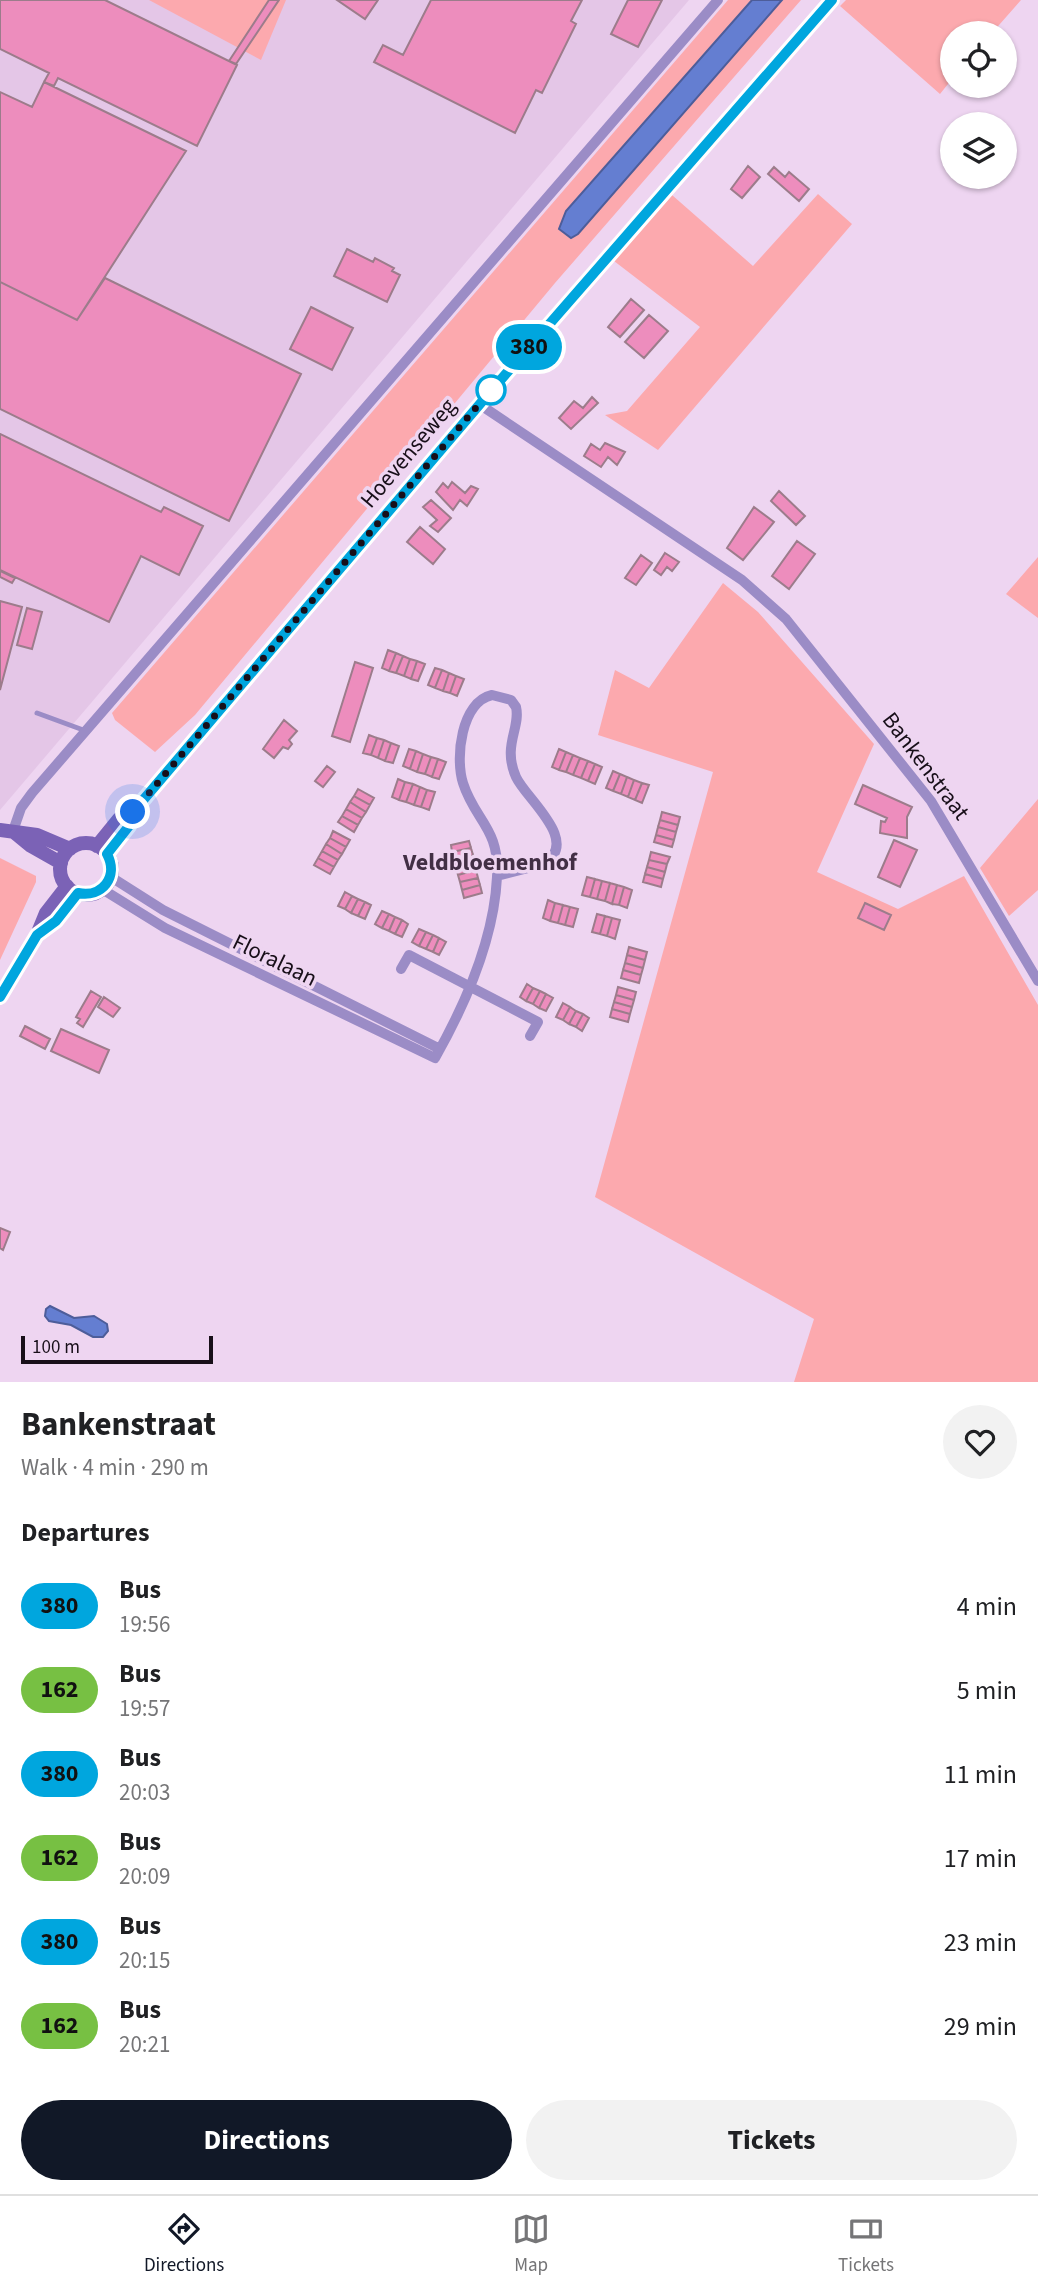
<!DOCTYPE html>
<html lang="en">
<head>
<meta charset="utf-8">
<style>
  :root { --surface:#fff; --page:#f2f2f2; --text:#202124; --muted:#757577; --line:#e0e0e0; --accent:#111827 }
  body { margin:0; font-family:"Source Sans 3",sans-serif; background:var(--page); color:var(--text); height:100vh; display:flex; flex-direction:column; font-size:26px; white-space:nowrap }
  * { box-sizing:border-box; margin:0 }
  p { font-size:23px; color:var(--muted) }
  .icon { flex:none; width:38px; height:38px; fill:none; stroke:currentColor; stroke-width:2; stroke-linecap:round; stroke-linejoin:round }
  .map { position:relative; height:1382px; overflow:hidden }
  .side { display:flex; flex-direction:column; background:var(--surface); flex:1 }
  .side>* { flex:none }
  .badge { padding:0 14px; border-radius:23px; font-size:24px; line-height:46px }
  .tools { position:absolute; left:940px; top:21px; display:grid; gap:14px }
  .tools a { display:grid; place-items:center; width:77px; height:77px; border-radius:50%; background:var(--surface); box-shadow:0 2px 5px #0004; font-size:35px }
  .scale { position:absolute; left:21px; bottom:18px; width:192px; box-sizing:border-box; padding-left:7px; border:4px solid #180f19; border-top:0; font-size:19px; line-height:24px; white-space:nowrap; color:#180f19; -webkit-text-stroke:5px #eed5f1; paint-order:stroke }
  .you { position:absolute; width:35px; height:35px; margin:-18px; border:5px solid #fff; border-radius:50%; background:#1a73e8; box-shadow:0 0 0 10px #1a73e833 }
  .map>.badge { position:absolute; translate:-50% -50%; box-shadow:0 0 0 4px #fff }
  h2 { padding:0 21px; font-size:26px; line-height:63px }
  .round { display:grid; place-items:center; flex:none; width:74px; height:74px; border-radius:37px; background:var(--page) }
  .summary { display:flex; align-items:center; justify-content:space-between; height:119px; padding:0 21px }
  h1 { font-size:33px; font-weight:700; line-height:52px }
  .button { display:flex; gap:14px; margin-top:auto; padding:14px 21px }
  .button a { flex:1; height:80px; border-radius:42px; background:var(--accent); color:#fff; font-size:28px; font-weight:700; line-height:80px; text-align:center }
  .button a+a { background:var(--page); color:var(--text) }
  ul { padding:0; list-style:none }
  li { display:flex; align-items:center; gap:21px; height:84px; padding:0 21px }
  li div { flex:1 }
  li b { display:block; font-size:26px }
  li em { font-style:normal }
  li .badge { min-width:77px; font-weight:700; text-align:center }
  .tabs { display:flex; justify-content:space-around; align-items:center; height:98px; border-top:2px solid var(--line); background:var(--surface); font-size:19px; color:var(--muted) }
  .tabs a { display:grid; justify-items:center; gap:4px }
  .tabs .selected { color:var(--accent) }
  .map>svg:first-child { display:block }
  .built { fill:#e4c6e7 }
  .green { fill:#fca9ae }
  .water { fill:#647ed1; stroke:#4d5d9a; stroke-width:2 }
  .building { fill:#ed8dbd; stroke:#9c7c8b; stroke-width:2 }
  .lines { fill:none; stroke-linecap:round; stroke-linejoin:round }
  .lane { stroke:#9b8cc6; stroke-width:5 }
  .street { stroke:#9b8cc6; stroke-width:10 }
  .secondary { stroke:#7b62b6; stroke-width:14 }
  .line-casing { stroke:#fff; stroke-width:16 }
  .line { stroke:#00a6de; stroke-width:10 }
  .walk { stroke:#180f19; stroke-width:7; stroke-dasharray:0 12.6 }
  .stop-dot { fill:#fff; stroke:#00a6de; stroke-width:3.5 }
  .labels { text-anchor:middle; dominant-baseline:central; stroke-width:7; stroke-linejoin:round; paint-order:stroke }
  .street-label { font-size:23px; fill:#180f19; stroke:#eed5f1 }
  .neighbourhood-label { font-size:24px; font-weight:bold; fill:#422f45; stroke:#eed5f1 }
</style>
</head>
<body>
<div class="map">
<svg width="1038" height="1382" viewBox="0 0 1038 1382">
  <rect width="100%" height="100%" fill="#eed5f1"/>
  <path class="built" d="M0,0H689L0,810Z"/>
  <path class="green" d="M149,0H286L261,60Z
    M728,0H752L566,211L559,229L571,238L578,234L782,0H801L555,283L195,715L155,752L115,720L112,713Z
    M846,0H1021L992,33H952V79L940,94L840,6Z
    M818,194L852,224L658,450L605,415L627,411L700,327L614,261L672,195L753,266Z
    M1038,557V618L1006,594Z
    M723,583L758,612L874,744L817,872L898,909L964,876L1038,1005V1382H794L814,1319L595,1197L713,772L598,735L615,670L649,688Z
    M1038,799V890L1009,916L980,868Z
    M0,858L36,876V882L0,960Z"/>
  <path class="water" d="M752,0H782L578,234L571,238L559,229L566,211Z
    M50,1306L74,1318L94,1316L107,1324L108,1331L103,1337H93L71,1325L49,1321L45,1316L46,1309Z"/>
  <path class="building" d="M0,0H105L237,65L197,146L58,78L54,86L44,82L49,73L0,49Z
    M269,0H279L236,64L229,61Z
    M337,0H378L365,19Z
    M431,0H582L571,21L576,24L542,93L536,90L515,133L374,62L383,45L403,55Z
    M628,0H662L638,47L611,34Z
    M44,82L186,151L77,320L0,282V92L32,107Z
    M748,166L760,177L742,198L731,189Z
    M774,167L785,177L789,172L809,189L799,201L768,174Z
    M347,249L373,262L375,258L394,268L392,271L400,275L387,302L334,276Z
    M105,278L301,374L229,521L0,409V282L77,320Z
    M631,299L644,310L620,337L608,327Z
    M311,307L353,328L332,370L290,349Z
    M649,315L668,331L644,358L625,342Z
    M592,397L598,403L571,429L559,418L574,401L583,408Z
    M0,434L161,512L164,507L203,526L179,575L141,556L109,622L0,570Z
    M605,443L625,452L617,465L608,457L601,467L584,456L591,444L600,450Z
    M452,482L465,493L471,486L478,489L467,506L460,500L453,510L436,492L443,483L448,488Z
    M779,491L805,516L796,525L771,501Z
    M431,500L451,518L438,532L430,526L437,520L423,507Z
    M754,507L774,522L743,560L727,548Z
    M420,527L445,549L433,564L407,542Z
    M797,541L815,554L789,589L772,576Z
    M665,553L679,562L672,571L667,567L661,575L654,570Z
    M641,555L652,563L636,585L625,578Z
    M0,571L15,578L12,583L0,577Z
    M0,601L22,607L0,690Z
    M27,608L42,612L32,649L17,645Z
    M388,650L396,653L389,671L382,668Z
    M396,653L403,656L396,673L389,671Z
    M403,656L410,659L404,676L396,673Z
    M410,659L417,661L411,679L404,676Z
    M417,661L425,664L418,681L411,679Z
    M355,662L373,668L350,742L332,736Z
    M435,668L442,670L435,688L428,685Z
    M442,670L449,673L443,691L435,688Z
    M449,673L456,676L450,693L443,691Z
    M456,676L464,679L457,696L450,693Z
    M284,720L297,731L289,740L292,744L288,749L283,747L274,758L263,749Z
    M369,735L377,738L371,755L363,753Z
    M377,738L384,740L378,758L371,755Z
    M384,740L391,743L385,761L378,758Z
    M391,743L399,746L393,763L385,761Z
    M409,749L416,751L410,769L403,766Z
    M559,749L566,752L559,770L552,767Z
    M416,751L423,754L417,772L410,769Z
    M566,752L573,755L566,772L559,770Z
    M423,754L431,757L425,774L417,772Z
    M573,755L580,758L573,775L566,772Z
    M431,757L438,759L432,777L425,774Z
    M580,758L588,761L581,778L573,775Z
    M438,759L446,762L439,779L432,777Z
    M588,761L595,764L588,781L581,778Z
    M595,764L602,767L595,784L588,781Z
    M327,766L335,772L323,787L315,781Z
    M613,771L620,774L613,791L606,788Z
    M620,774L627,777L621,794L613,791Z
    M627,777L634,780L628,797L621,794Z
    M398,779L405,782L399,800L392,797Z
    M634,780L642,783L635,800L628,797Z
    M405,782L413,784L406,802L399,800Z
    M642,783L649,785L642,803L635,800Z
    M413,784L420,787L414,805L406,802Z
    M863,785L912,807L907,817V838L880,833L881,821L885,822L887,818L855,804Z
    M420,787L427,790L421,807L414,805Z
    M358,789L374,798L370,805L354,796Z
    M427,790L435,792L429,810L421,807Z
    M354,796L370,805L366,812L350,802Z
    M350,802L366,812L362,818L346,809Z
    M346,809L362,818L358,825L342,816Z
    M662,812L680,817L678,825L660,820Z
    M342,816L358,825L354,832L338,822Z
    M660,820L678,825L676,832L658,827Z
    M658,827L676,832L674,840L656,835Z
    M333,831L350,840L346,847L330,838Z
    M656,835L674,840L672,847L654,842Z
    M330,838L346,847L342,854L326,844Z
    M894,840L917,850L900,887L878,877Z
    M469,841L471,848L452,852L451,845Z
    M326,844L342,854L338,860L322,851Z
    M471,848L473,855L454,860L452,852Z
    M322,851L338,860L334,867L318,858Z
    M651,852L670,857L667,864L649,860Z
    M473,855L474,863L456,867L454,860Z
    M318,858L334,867L330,874L314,865Z
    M649,860L667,864L665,872L647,867Z
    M474,863L476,870L458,875L456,867Z
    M647,867L665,872L663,879L645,874Z
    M476,870L478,878L460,882L458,875Z
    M645,874L663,879L661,887L643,882Z
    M587,877L595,879L590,897L582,895Z
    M478,878L480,885L462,890L460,882Z
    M595,879L602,881L597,899L590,897Z
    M602,881L610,883L605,901L597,899Z
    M610,883L617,885L612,904L605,901Z
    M480,885L482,893L464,898L462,890Z
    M617,885L624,887L619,905L612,904Z
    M624,887L632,890L627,908L619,905Z
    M345,892L352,896L345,909L338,906Z
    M352,896L358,899L351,913L345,909Z
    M358,899L365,902L358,916L351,913Z
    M548,900L555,903L550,921L543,918Z
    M365,902L371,905L365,919L358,916Z
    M555,903L563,905L558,923L550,921Z
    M865,903L891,915L884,930L858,918Z
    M563,905L570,907L565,925L558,923Z
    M570,907L578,909L573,927L565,925Z
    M382,911L389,914L382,928L375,924Z
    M389,914L395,917L389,931L382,928Z
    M597,914L605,916L600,934L592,932Z
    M605,916L612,918L607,936L600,934Z
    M395,917L402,920L395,934L389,931Z
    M612,918L620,920L615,939L607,936Z
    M402,920L408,924L402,937L395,934Z
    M419,929L426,932L419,946L412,942Z
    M426,932L433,935L426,949L419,946Z
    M433,935L439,938L433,952L426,949Z
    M439,938L446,942L439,955L433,952Z
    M629,947L647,952L645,960L627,955Z
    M627,955L645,960L643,968L625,963Z
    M625,963L643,968L641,975L623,970Z
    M623,970L641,975L639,983L621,978Z
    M527,984L533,988L526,1001L520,997Z
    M618,987L636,992L634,1000L616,995Z
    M533,988L540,991L533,1004L526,1001Z
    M91,991L101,997L83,1027L77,1023L80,1019L76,1017Z
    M540,991L546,994L539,1008L533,1004Z
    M546,994L553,998L546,1011L539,1008Z
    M616,995L634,1000L632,1007L614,1002Z
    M104,997L120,1008L113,1017L98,1007Z
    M614,1002L632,1007L630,1014L612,1009Z
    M563,1003L570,1007L563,1020L556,1017Z
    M570,1007L576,1011L569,1024L563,1020Z
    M612,1009L630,1014L628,1022L610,1017Z
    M576,1011L583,1014L576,1027L569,1024Z
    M583,1014L589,1018L582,1031L576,1027Z
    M25,1026L50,1039L45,1049L20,1036Z
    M61,1029L109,1050L99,1073L51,1051Z
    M0,1228L10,1232L3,1250L0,1248Z"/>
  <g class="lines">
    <path class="lane" d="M37,713L86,731"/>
    <path class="street" d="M479,404L742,580L786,619L931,801L1038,981
      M13,831L21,808L32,793L718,0
      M111,877L163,910L440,1049
      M102,889L165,928L435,1058C465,1005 494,939 497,877C500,828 475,821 463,783C455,758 461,702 492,695L511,700L516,707C521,728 502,745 516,777C526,799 581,841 544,864L497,876
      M401,969L409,955L538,1022L530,1036"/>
    <path class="secondary" d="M0,830L37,835L70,849
      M14,832L31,846L61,863
      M60 869a26 26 0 1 1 52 0a26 26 0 1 1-52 0Z
      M97,846L119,819L133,812L490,391L832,0
      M107,854L129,826L133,812
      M39,934L56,921L78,893
      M0,997L37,935L46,913L67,886"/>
  </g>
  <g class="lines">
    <defs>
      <path id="line" d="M0,997L37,935L56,921L78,893C102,898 119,877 107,854L129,826L133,812L491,391L832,0"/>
    </defs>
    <use href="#line" class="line-casing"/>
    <use href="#line" class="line"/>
    <path class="walk" d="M133,812L491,390"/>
  </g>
  <circle class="stop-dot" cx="491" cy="390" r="14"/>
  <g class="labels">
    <g class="street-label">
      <text transform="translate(408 453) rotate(-50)">Hoevenseweg</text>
      <text transform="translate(926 766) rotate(53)">Bankenstraat</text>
      <text transform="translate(275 960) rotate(26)">Floralaan</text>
    </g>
    <g class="neighbourhood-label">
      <text x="490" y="862">Veldbloemenhof</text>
    </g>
  </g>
</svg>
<div class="tools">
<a><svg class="icon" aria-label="locate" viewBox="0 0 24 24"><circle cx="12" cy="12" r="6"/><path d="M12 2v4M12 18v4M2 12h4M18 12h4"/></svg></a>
<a><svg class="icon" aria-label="layers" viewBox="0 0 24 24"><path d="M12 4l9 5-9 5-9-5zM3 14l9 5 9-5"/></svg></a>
</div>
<div class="scale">100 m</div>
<div class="you" style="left:133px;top:812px"></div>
<b class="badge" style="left:529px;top:347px;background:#00a6de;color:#111">380</b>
</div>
<section class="side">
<div class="summary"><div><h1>Bankenstraat</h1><p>Walk · 4 min · 290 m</p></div><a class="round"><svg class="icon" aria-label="heart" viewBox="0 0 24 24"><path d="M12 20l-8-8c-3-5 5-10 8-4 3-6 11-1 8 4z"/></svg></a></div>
<h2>Departures</h2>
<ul>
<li><span class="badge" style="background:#00a6de;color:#111">380</span><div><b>Bus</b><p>19:56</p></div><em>4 min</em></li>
<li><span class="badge" style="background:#77c043;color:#111">162</span><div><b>Bus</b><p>19:57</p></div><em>5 min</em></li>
<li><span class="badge" style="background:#00a6de;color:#111">380</span><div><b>Bus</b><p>20:03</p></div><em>11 min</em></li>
<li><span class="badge" style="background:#77c043;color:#111">162</span><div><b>Bus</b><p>20:09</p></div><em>17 min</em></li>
<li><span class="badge" style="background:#00a6de;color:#111">380</span><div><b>Bus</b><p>20:15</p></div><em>23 min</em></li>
<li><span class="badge" style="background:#77c043;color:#111">162</span><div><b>Bus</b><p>20:21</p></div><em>29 min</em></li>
</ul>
<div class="button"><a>Directions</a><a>Tickets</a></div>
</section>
<nav class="tabs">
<a class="selected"><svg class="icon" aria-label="directions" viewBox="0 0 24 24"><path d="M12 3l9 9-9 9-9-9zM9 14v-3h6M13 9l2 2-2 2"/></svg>Directions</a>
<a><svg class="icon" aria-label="map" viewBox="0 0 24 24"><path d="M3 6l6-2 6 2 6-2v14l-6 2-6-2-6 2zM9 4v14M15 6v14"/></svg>Map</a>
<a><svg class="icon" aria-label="tickets" viewBox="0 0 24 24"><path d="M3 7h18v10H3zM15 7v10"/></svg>Tickets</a>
</nav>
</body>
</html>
